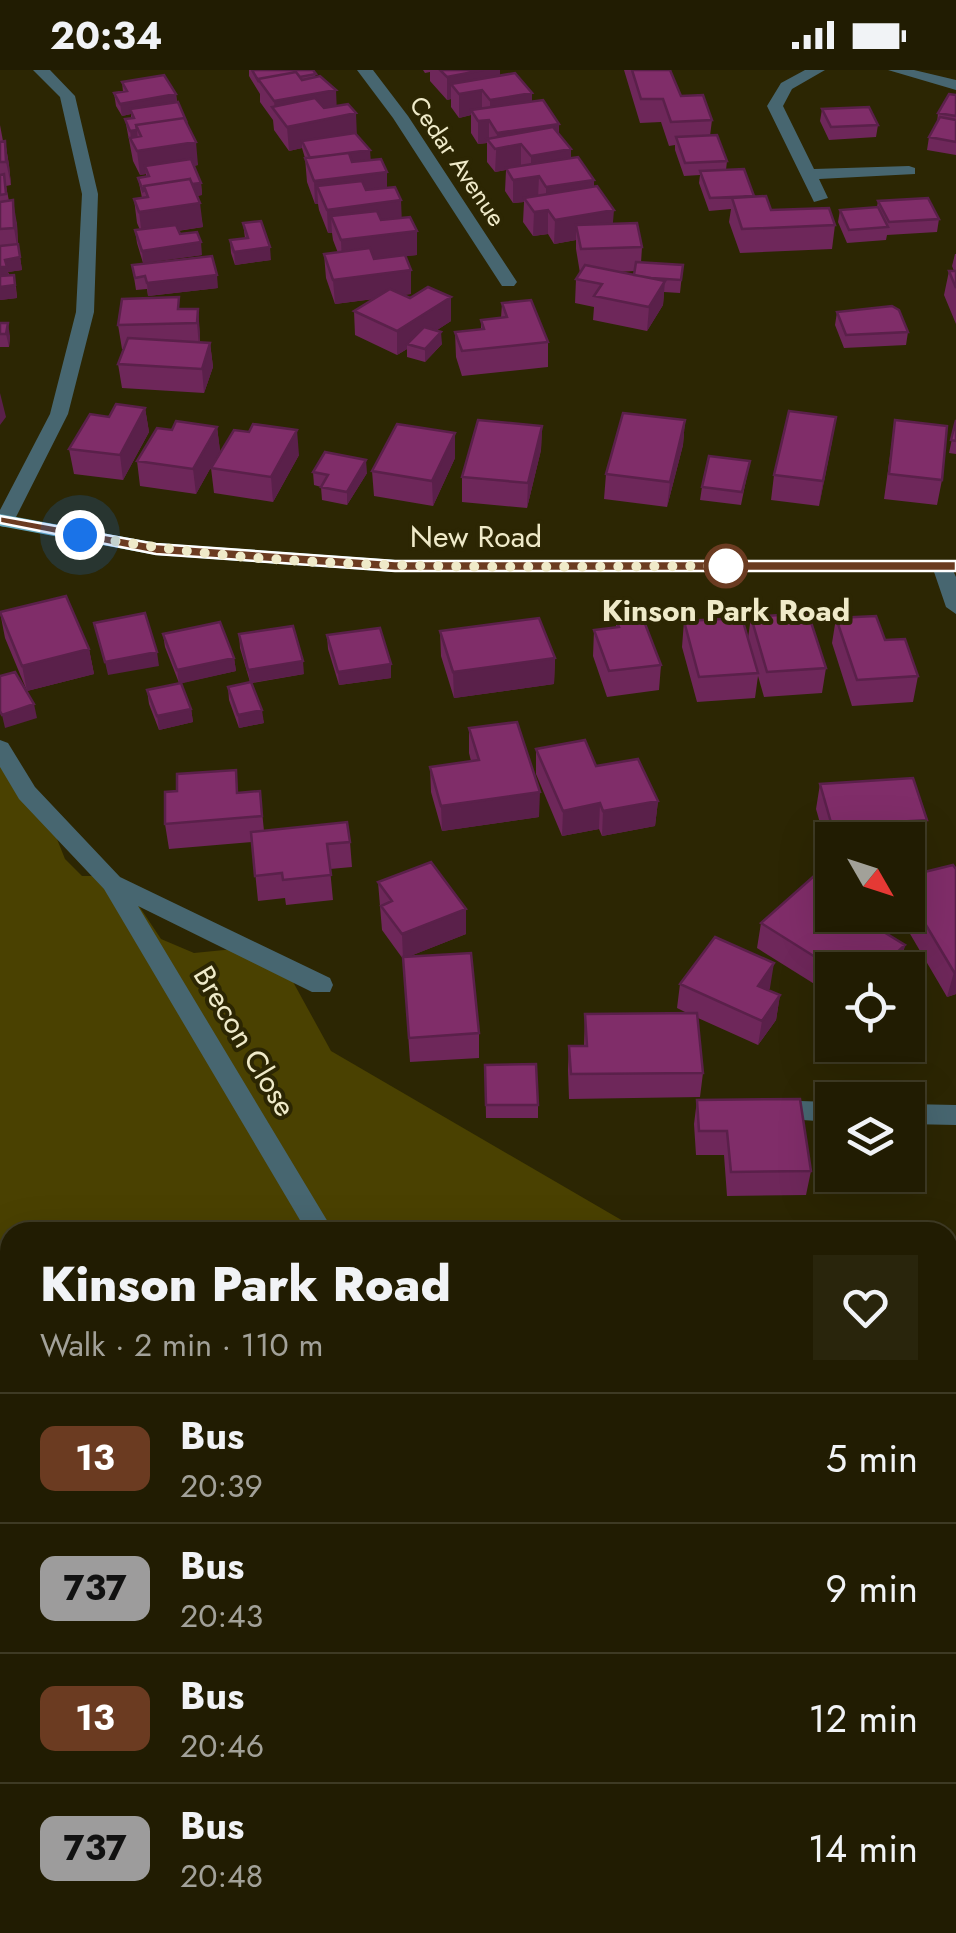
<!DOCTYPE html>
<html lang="en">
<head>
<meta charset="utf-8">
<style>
  :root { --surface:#211c02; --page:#29250c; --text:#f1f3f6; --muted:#a2a199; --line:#3e3a24 }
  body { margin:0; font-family:Jost,sans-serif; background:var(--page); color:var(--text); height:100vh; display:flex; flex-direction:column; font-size:38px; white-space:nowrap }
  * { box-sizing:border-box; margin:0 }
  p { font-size:32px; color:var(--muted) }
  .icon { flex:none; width:55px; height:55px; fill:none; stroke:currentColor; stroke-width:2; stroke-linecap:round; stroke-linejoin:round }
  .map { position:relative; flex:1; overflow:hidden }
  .details { position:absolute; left:0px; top:1152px; width:958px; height:712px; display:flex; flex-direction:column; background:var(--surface); border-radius:30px 30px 0 0; box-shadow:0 10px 40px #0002,0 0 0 2px var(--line) }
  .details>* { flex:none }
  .badge { padding:0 20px; border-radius:15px; font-size:35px; line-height:65px }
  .needle { width:65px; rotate:129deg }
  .controls { position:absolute; left:815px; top:752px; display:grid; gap:20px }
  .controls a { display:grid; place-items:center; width:110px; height:110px; border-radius:0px; background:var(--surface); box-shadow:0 10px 40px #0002,0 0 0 2px var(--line); font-size:50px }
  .you { position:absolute; width:50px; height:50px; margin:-25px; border:8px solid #fff; border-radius:50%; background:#1a73e8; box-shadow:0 0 0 15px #1a73e833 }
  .map>.badge { position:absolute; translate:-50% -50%; box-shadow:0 0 0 5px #fff }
  .round { display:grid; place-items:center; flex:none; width:105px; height:105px; border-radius:0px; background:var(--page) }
  .summary { display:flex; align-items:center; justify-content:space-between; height:170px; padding:0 40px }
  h1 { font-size:48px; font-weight:800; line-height:75px }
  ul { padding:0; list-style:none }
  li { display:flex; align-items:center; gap:30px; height:130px; padding:0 40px; border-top:2px solid var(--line) }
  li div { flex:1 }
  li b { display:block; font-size:38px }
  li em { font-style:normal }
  li .badge { min-width:110px; font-weight:700; text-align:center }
  .status { display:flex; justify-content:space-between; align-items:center; height:70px; padding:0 50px; background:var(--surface); direction:ltr }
  .status svg { height:28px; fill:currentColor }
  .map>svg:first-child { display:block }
  .green { fill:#4a4101 }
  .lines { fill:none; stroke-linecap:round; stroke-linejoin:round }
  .minor { fill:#476670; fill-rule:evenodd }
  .major { fill:#63a5ba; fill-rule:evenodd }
  .wall { fill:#6e275a; fill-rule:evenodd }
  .shaded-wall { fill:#5a204a }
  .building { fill:#802d69; stroke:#5a204a; stroke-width:2.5 }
  .line { fill:#6b3b21; stroke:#fff; stroke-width:2.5 }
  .walk { stroke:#efeac9; stroke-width:10; stroke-dasharray:0 18 }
  .stop-dot { fill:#fff; stroke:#6b3b21; stroke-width:5 }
  .labels { text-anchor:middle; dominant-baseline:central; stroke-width:8; stroke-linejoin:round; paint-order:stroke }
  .far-street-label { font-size:25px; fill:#efeac9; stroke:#2c2603 }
  .street-label { font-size:30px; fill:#efeac9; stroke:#2c2603 }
  .stop-label { font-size:30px; font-weight:bold; fill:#efeac9; stroke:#2c2603 }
</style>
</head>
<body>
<div class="status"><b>20:34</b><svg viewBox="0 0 49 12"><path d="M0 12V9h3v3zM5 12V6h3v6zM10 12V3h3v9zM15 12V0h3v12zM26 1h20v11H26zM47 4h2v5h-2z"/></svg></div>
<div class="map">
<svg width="956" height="1863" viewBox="0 0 956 1863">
  <rect width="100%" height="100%" fill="#2c2603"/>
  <path class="green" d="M0,694L53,759L65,789L82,806H119L161,869L194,883L234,879L292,910L331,981L642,1162H10V1381L0,1385Z
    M948,1356L956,1361V1863H590L588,1855H948Z
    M10,1433V1855H255L257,1863H0V1447Z"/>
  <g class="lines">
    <path class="minor" d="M33,0H50L75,26L98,124L94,242L68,344L14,451L4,457L0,456V440L50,344L76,242L82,124L60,27Z
      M357,0H373L408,46L517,212L514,216H502L393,48Z
      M805,0H825L792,19L783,36L814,99L909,96L915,98V104L819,109L828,128L814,132L767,36L781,13Z
      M888,0H914L956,10V20Z
      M942,490L949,492L956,507V544L946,537L932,496Z
      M0,670L8,673L35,717L120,807L330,908L333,915L330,922H312L138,836L334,1162H307L104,819L19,729L0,697Z
      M768,1030L832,1032V1052L759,1047L755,1040L759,1033Z
      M908,1034L956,1035V1055L908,1054Z"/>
    <path class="major" d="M0,444L156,473L395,490H956V502H395L156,485L0,456Z"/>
  </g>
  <path class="wall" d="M249,0H313L316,7L336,20V36L357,66L370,80V90L387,118L401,130V148L417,161V185L405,186L411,224L402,225L410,228L451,227V251L437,260L442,274L425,292L407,287V279L397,285L355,265L354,241L374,229L335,234L326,208L324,184L338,183L333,170L332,163H328L319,140L318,134H315L307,112L305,88L302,78L289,81L274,60L273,50L260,32V24L249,6Z
    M423,0H500V5L559,54V64L571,79V88L594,110V117L613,154L642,177L641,193L683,195L680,223L664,222L663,235L647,261L593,250L594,237L575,233L576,209L580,203L576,179V170L554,174L548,164L533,166L523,152L524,132L513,133L505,121L506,100L495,102L487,92V73L478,74L471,63V45L459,48L451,37V29L447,30L430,11V2L425,3ZM635,201L634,205L617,202Z
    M624,0H670L681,26L712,50L710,66L727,91L726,100L754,127L771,140L835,155L832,179L740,183L729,152L731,139L709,141L699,113L700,105L684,106L675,80V75L669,76L661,52L640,53Z
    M122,12L176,24L177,32L198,95L194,96L201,113L202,125L197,126L203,157L178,161L180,164L202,185L143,193L137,173L135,160H140L137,153L134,129L142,128L138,108L146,106V104L140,105L133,91L125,49L131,48V44L122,46L116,36L114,23L123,22Z
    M956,25V85L927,80L929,67L937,53L938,43Z
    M822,39L878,55L876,67L829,70L820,51Z
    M0,55L3,71H5L9,95L11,115L6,116L9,131L17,154L18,174L22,200L8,202L16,217L17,228L0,230Z
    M878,131L939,149L937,162L887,165L886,170L847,173L838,152L840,140L877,137Z
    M243,153L271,190L235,195L231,183L230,170L245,168Z
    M955,184H956V254L944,225L949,201H954L952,196Z
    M132,195L218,218L148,226L147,219L136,220Z
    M502,233L548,272V297L462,306L456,287L455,262L481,259V250L501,248Z
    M181,239H198L200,272L210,273L213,297L204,323L122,318L118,294L124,279H122L118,255Z
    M837,242L908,262L906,275L844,278L835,255Z
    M0,253L10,266L9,277H0Z
    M145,338L149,362L123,410L74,404L69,379L109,347Z
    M685,350L683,375L667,437L604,429L606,404Z
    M895,350L942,410L937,435L884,429Z
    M956,350V384L949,383Z
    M542,356L541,380L527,438L462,432V407Z
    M217,357L220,381L196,424L140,416L137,391L172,360Z
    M832,371L819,436L771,430L774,405Z
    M299,385L273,432L214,423L211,398Z
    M455,388L433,436L374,426L372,401Z
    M750,391L741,435L700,430L702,417Z
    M313,402L367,403L347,435L322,430L321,417L314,415Z
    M0,542L89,579L94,604L27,621L5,568Z
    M751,547L826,598L822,623L764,627L758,606L755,628L697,632L682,577L684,551L748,568Z
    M836,548L885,570L918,606L913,632L852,636L832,573Z
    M616,550L661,595L659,620L607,627L593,586L594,560L616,558Z
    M440,561L555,588L554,614L454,628L441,586Z
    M163,564L234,588L236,601L181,613L191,639L193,652L159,660L149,634L147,620L179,613L165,577Z
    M239,564L304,604L252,613L264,653L239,658L229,630L228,617L250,612L240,578Z
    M327,565L391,608L339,615L328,579Z
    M469,658L539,747L442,761L431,722L430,697L471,691L469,683Z
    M536,679L596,696L658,731L655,756L602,766L599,759L562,766L536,704Z
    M820,714L927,750L921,775L908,776V770H832V781H828L816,739Z
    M260,721L264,761L350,772L352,797L330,799L333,830L286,835L285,828L258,831L252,772L169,779L165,754L239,723Z
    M956,799V924L947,927L899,845H908V806Z
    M378,812L466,864L410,886L479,963V988L410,992L403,889L382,860Z
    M832,845L905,875L899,900H832V925L757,878L761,853Z
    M680,914L770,918L768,920L780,925L776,950L758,975L698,948L703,1003L700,1027L569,1029L568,1000L569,976H584L585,944L687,943L677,938Z
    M485,995L538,1035V1048H486Z
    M697,1030L811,1101L806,1125L727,1126L724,1085H696L694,1054Z"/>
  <path class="shaded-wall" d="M483,0H500V19L482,20V43L471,40V45L459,48V24L451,14V29L447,30V7Z
    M336,20L337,43L275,42L274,31Z
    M532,23V46L490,53V30Z
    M176,24L177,36L130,39L131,44L122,46L120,34Z
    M356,43L357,67L302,71V78L289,81L287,57Z
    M489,50V71L487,69V73L478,74V51Z
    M559,54L558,78L521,74V97L495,102L497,63Z
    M137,60L138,72L131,69L130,61Z
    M5,71L9,95L11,115L6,92Z
    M196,72L198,95L148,103L145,96L146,104L140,105L137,81Z
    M571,79V103L539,106L538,129L524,128V132L513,133V110L531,107V86Z
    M370,80L371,93L311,89Z
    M387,102V125L317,116L318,134H315L314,111Z
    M594,110L593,133L548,140V164L533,166L534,142L546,140V117Z
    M201,113L202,125L149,133L145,120Z
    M13,130L17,154L18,182L14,158Z
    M401,130L402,154L331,146L332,163H328L327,140Z
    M200,133L203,157L142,166L139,142Z
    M614,140L612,164L576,155V170L554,174L555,150Z
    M417,161V185L342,194L341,170Z
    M201,172L202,185L143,193L142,181Z
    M270,177L271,190L235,195L234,182Z
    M20,187L22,200L8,202L5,190Z
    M0,197H7L9,209L0,210Z
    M411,200V224L335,234L333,210Z
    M14,205L17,228L0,230V217Z
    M217,205L218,218L148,226L147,213Z
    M665,211L663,235L647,261L649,237Z
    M451,227V251L413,276L407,274V279L397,285V261Z
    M198,239L200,263L199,277L197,253Z
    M8,253L10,266L9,277L6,264Z
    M441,262L442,274L425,292V279Z
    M210,273L213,297L204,323L202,299Z
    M0,323L6,347L0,355Z
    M145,338L149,362L123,410L120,385Z
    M836,347L832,371L819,436L823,411Z
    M685,350L683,375L667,437L670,412Z
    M542,356L541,380L527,438L528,413Z
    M217,357L220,381L196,424L193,399Z
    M297,360L299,385L273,432L271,407Z
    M455,363V388L433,436L432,411Z
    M366,390L367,403L347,435V422Z
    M89,579L94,604L27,621L22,596Z
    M157,582L159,596L108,605L105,592Z
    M234,588L236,601L179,614L177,600Z
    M555,588L554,614L454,628L453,602Z
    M303,591L304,604L250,613L248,600Z
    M391,594V608L339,615L338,602Z
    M34,634L37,648L5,658L2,645Z
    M191,639L193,652L159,660L157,646Z
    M262,640L264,653L239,658L238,645Z
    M540,722L539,747L442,761L441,736Z
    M658,731L655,756L602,766L603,741Z
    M600,733L599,759L562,766L563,741Z
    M466,839V864L403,889L402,864Z
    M905,875L899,899L879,900L880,898Z
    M774,893L770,918L754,940L758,916Z
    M956,901V924L947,927L954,902Z
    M780,925L776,950L758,975L762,951Z"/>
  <path class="building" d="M252,0H313L316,4L300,7L296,2L258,9L259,12Z
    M440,0H483L447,7Z
    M632,0H670L681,26L703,25L712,50L671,52L663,29H641Z
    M296,2L302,10L320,6L336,20L274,31L258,9Z
    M515,3L532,23L490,30L482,20L459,24L451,14Z
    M164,5L176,24L120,34L114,23L127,21L122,12Z
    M949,24L956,25V46L938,43Z
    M315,28L324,38L348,34L356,43L287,57L272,37Z
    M543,30L559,54L497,63L489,50L478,51L471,40Z
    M178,32L187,53L184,48L136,55L137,60L130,61L125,49L134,48L130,39Z
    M869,37L878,55L831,57L822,39Z
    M940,47L956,50V72L929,67Z
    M184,48L196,72L137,81L130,68L141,66L136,55Z
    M553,57L571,79L531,86L521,74L495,79L487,69Z
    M355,63L370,80L310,88L302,71Z
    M717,65L727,91L685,93L676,67Z
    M5,71L6,92H0V72Z
    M349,83L352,92L381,89L387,102L314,111L305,88Z
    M578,87L594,110L546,117L539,106L513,110L506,98Z
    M191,89L201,113L192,114L190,109L144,116V120L143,121L138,108L149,106L145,96Z
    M744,99L754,126L710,128L700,101Z
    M4,104L6,124L0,125V105Z
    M190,109L200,133L139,142L134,129L148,127L144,116Z
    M362,111L366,120L395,117L401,130L327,140L317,116Z
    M597,116L614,140L555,150L548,140L534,142L524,128Z
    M766,126L771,140L829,138L835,155L742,159L732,128Z
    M928,128L939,149L889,152L878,131Z
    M13,130L14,158L0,159V132Z
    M878,137L888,157L849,160L840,140Z
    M377,141L381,150L410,147L417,161L341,170L331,146Z
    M261,151L270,177L234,182L230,170L248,168L243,153Z
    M637,153L642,177L581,179L576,155Z
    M176,155L180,164L197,162L201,172L142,181L135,160Z
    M18,174L20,187L5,190L7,197H0V176Z
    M370,178L374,189L405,185L411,200L333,210L324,184Z
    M212,186L217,205L147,213L145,206L135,208L132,195Z
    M636,192L683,195L681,210L651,208L634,205Z
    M585,195L665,211L649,237L594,226L602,214L576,209Z
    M949,201H956V218Z
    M14,205L15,215L0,217V206Z
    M428,217L451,227L397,261L354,241L390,219L410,228Z
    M179,227L178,239H198L197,253L118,255L122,229Z
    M531,230L548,272L462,281L455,262L484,259L481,250L507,247L502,233Z
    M892,236L899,240L908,262L846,265L837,242Z
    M0,253H8L6,264H0Z
    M424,257L441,262L425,279L407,274Z
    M128,268L210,273L202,299L118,294Z
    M116,334L145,338L120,385L69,379L90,344L109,347Z
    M789,341L836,347L823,411L774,405Z
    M623,343L685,350L670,412L606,404Z
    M478,350L542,356L528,413L462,407Z
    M895,350L947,356L942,410L889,404Z
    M956,350V371L951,370Z
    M176,351L217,357L193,399L137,391L157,358L172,360Z
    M253,354L297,360L271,407L211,398L234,360L249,362Z
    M397,354L455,363L432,411L372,401Z
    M325,382L366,390L347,422L321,417L328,405L313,402Z
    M709,386L750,391L742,422L702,417Z
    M66,526L89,579L22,596L0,542Z
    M145,543L157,582L105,592L94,553Z
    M808,543L826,598L767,602L751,547Z
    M642,546L661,595L609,601L594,560L619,557L616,550Z
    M876,546L885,570L905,569L918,606L857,610L836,548Z
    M539,548L555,588L453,602L440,561Z
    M742,548L758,603L699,607L684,551Z
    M220,552L234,588L177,600L163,564Z
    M293,556L303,591L248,600L239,564Z
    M380,558L391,594L338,602L327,565Z
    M15,602L34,634L2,645L0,641V606Z
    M251,612L262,640L238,645L228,617Z
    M181,613L191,639L157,646L147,620Z
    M517,652L540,722L441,736L430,697L479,690L469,658Z
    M585,670L596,696L638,689L658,731L603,741L600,733L563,741L536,679Z
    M236,700L237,723L260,721L262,746L165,754V722L177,721V704Z
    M913,708L927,750L832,756L820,714Z
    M347,752L350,772L327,774L331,805L283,810L282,803L255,806L251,762Z
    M431,792L466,839L402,864L381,836L392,831L378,812Z
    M953,795L956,799V901L954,902L908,825V806Z
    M814,806L832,816V845H856L905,875L880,898L883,900H836L761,853Z
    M715,867L774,893L758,916L780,925L762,951L680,914Z
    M471,883L479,963L409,968L403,887Z
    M697,943L703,1003L571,1004L569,976H587L585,944Z
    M536,994L538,1035H486L485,995Z
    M800,1029L811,1101L731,1102L727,1061H699L697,1030Z
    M948,1198L956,1201V1231L948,1252Z"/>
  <path class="line" d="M0,446L156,474L395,491H956V501H395L156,484L0,453Z"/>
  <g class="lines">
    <path class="walk" d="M80,465C297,505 520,496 739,496H726"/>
  </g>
  <circle class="stop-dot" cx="726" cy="496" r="20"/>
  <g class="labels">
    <g class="far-street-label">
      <text transform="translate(458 91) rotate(56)">Cedar Avenue</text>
    </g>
    <g class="street-label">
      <text x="476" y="466">New Road</text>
      <text transform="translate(245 971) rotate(59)">Brecon Close</text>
    </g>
    <g class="stop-label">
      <text x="726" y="540">Kinson Park Road</text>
    </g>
  </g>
</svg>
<div class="controls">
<a><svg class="needle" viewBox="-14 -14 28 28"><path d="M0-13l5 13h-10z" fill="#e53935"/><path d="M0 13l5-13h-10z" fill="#a2a199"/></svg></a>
<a><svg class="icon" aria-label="locate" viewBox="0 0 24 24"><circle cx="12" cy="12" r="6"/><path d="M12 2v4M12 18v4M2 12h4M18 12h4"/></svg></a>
<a><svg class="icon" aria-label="layers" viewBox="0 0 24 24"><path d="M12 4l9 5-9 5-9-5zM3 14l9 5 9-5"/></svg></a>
</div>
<div class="you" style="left:80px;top:465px"></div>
<section class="details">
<div class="summary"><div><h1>Kinson Park Road</h1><p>Walk · 2 min · 110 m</p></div><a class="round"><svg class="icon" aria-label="heart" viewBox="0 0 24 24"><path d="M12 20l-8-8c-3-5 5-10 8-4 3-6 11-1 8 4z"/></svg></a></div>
<ul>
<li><span class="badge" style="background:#6b3b21;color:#fff">13</span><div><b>Bus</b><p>20:39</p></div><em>5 min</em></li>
<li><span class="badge" style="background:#9d9c9c;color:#111">737</span><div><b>Bus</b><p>20:43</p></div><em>9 min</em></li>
<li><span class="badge" style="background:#6b3b21;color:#fff">13</span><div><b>Bus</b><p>20:46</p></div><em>12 min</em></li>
<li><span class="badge" style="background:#9d9c9c;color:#111">737</span><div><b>Bus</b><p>20:48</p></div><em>14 min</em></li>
</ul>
</section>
</div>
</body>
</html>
